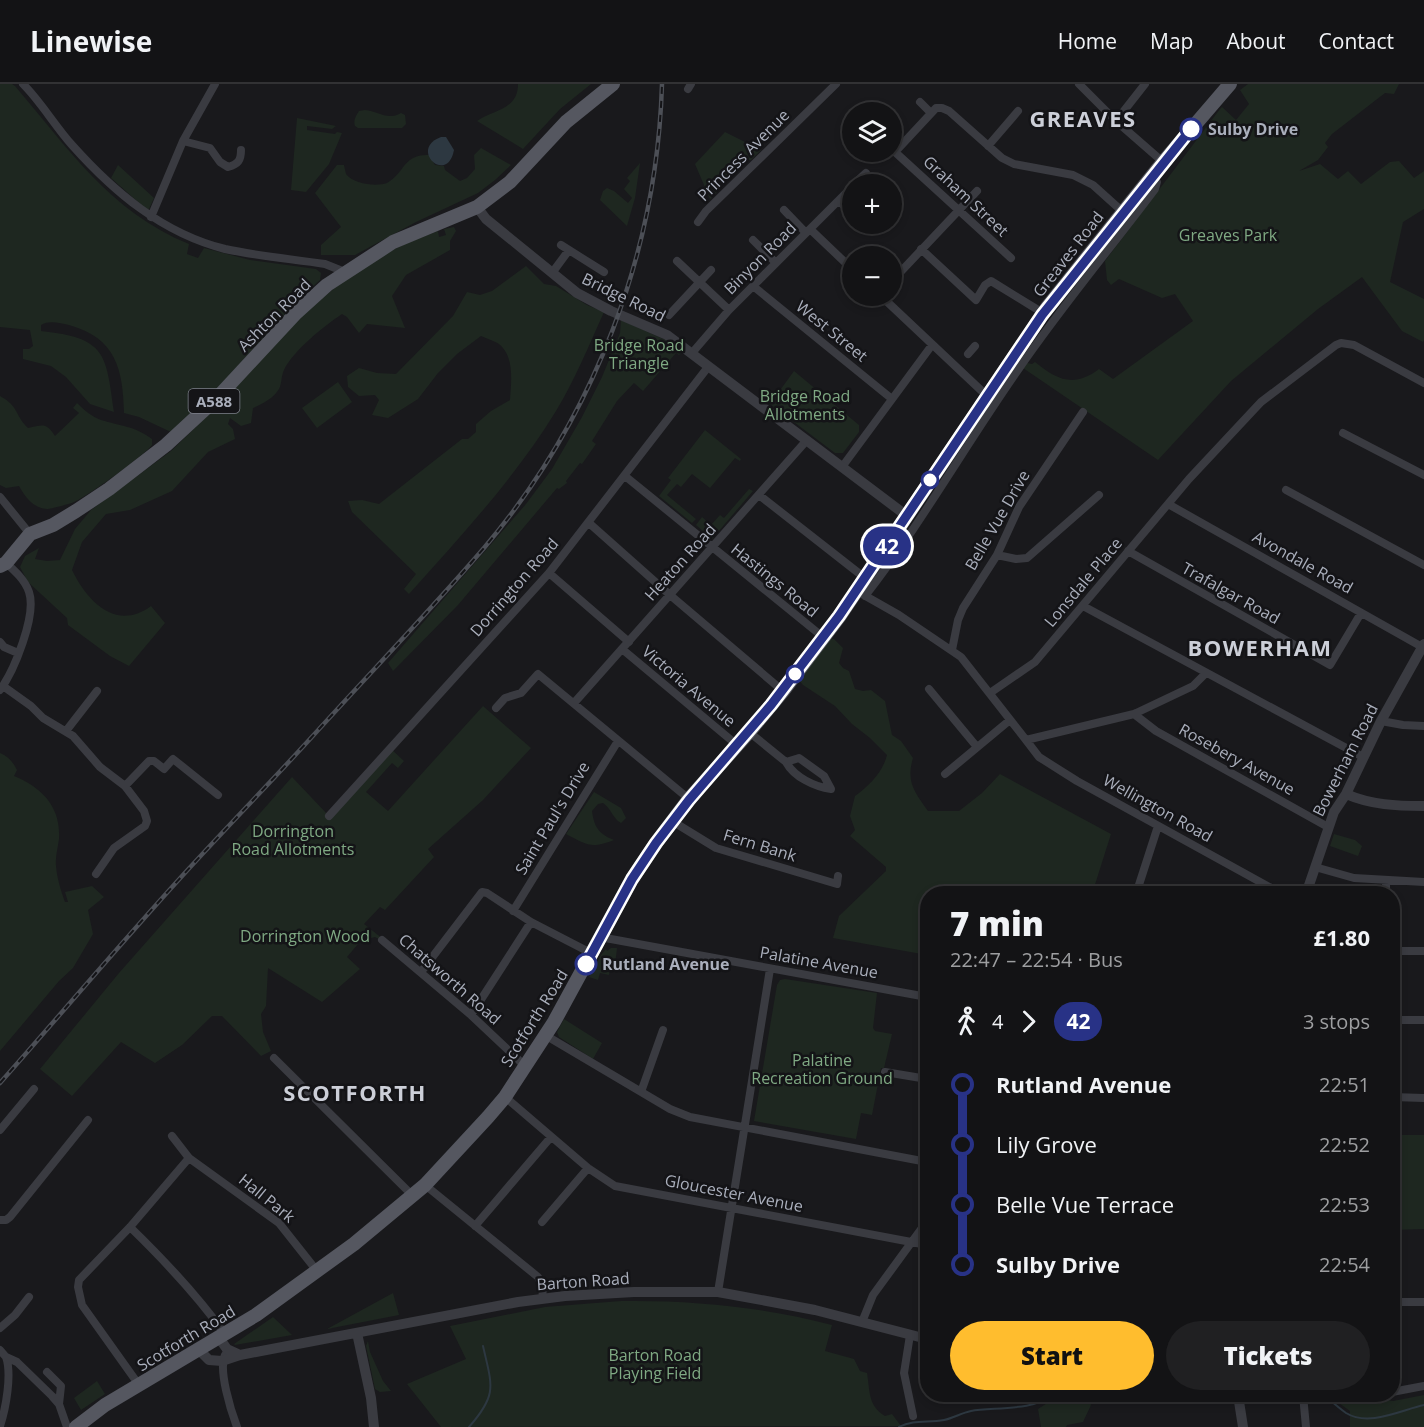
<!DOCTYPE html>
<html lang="en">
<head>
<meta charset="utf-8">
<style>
  :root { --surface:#131315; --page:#202022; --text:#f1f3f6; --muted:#9d9ea0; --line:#323234; --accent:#ffbd2e }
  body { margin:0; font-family:"Open Sans",sans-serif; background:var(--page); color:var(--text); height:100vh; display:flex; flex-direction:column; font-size:22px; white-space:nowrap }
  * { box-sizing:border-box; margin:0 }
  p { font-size:20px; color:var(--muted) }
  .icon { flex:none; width:33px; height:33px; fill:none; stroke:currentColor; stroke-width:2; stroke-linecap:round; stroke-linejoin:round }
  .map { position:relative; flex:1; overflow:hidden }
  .details { position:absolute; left:920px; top:802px; width:480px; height:516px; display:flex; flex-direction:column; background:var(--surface); border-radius:24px; box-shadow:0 3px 9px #0003,0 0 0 2px var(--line) }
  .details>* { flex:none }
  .badge { padding:0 12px; border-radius:20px; font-size:21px; line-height:39px }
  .buttons { position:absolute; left:842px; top:18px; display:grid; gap:12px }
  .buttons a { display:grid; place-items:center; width:60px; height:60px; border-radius:50%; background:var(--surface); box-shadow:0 3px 9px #0003,0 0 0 2px var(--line); font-size:30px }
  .map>.badge { position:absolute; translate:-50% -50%; box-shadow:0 0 0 3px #fff }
  .legs { display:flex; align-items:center; gap:9px; height:66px; padding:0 30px; font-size:20px }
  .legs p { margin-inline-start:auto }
  .summary { display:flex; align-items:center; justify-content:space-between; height:102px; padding:0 30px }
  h1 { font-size:33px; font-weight:800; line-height:45px }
  .button { display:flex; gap:12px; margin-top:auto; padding:12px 30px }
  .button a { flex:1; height:69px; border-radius:36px; background:var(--accent); color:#111; font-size:24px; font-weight:800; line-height:69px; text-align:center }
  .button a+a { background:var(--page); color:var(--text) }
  ul { padding:0 30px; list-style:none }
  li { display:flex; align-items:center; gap:21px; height:60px; font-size:22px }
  li i { display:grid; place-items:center; width:9px; height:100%; margin:0 8px; background:currentColor }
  li i::after { content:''; width:15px; height:15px; margin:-8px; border:4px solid; border-radius:50%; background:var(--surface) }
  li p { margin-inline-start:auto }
  li:first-child i { background:linear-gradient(#0000 50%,currentColor 0) }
  li:last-child i { background:linear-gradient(currentColor 50%,#0000 0) }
  header { display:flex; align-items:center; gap:36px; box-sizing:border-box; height:84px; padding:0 30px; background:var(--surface); border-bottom:2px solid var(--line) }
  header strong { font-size:28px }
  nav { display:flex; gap:33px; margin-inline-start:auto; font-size:21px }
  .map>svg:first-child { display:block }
  .green { fill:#1e2720 }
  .water { fill:#2d3841 }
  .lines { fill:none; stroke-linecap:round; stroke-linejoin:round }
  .stream { stroke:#2d3841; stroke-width:2 }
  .minor { stroke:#3a3b41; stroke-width:8 }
  .tertiary { stroke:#3a3b41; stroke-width:10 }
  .primary { stroke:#555760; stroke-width:14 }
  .rail-casing { stroke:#4c4f56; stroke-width:4.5 }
  .rail { stroke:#141417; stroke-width:2; stroke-dasharray:7; stroke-linecap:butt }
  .line-1-casing { stroke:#fff; stroke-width:14 }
  .line-1 { stroke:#283286; stroke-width:9 }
  .stop-1-dot { fill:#fff; stroke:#283286; stroke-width:3 }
  .labels { text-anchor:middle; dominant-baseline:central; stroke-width:5; stroke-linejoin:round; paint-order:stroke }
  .shield { fill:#141417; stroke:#7d808a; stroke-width:1.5 }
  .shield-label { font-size:15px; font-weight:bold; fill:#aaafbc }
  .stop-label { font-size:16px; font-weight:bold; fill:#aaafbc; stroke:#141417; text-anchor:start }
  .street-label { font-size:16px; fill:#aaafbc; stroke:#141417 }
  .park-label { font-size:16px; fill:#7fa983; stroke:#141417 }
  .district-label { font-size:22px; font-weight:bold; letter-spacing:1.5px; fill:#cccfd8; stroke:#141417 }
</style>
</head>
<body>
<header>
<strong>Linewise</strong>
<nav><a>Home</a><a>Map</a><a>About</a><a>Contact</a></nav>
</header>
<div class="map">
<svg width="1424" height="1343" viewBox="0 0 1424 1343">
  <rect width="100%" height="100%" fill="#19191c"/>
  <path class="green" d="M0,0H12L15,2C68,64 110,128 189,160L187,170L198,174L204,164L250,176L316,185L321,189L320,196C267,243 226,303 171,348L139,333L124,329C123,285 116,254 69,241C60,239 49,236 41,241V247C106,254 106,269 114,328L90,320L66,293L51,282L23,275V265H29L33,262L30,246L0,243Z
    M518,0H591L560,25L523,65L477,37C493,26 518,26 518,0Z
    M1248,0H1399L1394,10L1385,9L1332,50L1325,59L1328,63L1318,76L1299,87L1320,80L1338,95L1348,87L1361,100L1390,78L1399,77L1414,94L1424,87V125L1403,138L1390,198L1424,215V256L1423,258L1402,247L1362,193L1318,225L1231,297L1158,376L1023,284L1027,279L1032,280L1035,278C1057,296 1074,304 1099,285L1113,295L1193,237L1175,210L1162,214L1119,195L1111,201L1107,196L1105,177L1220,25L1222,23L1236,36L1249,20L1240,6Z
    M365,26C378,27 387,37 401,29L405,31L406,40L402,44H358L355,42C353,36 356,32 359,27Z
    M297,34L336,42L332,45L307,42V46L335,50L337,48L342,49L329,80L306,108L291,106Z
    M725,48L761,66L751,76H745L723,98V102L710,115L695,80Z
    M481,64L511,81L495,96L478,109L416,138L355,171H321V161L341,143L315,109L337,81H344C344,82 346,89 346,90C353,100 377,103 387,99C405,89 403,70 429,71L435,81L444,82L445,86L460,97L467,94L475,85L474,71Z
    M640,79L635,114L627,142L600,116L603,107L607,104L614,107L628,119L632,114L624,105L630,97L627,94Z
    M118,81L154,114L149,125H146L111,94Z
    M454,143L456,147L450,157V166L406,191L392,212L405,244L367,240L359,249L347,233L342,230C324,242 293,267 284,286C281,292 282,299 279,305C274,314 262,320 253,324L251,339L241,342L230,334L228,340L233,345L235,355L208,368L172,407L130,426L106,430L82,458L72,486C87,517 116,548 151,522L165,539L129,582L110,572L68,541L67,534L28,498L20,483L25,472L39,464L35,475L47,477L60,476L75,445L91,426L171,367L230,310L265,270L303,230L337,202L389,168L409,158L438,147L439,153L446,151L444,145Z
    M526,182L544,200L556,202L587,221L604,228C589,261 575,296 556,327C515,394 461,452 409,510L404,505L416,490L352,428L348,417L362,416L379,420L462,355H468L476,348V340L491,327L510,316C511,299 515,273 499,260C495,257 487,255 481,252L457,270L438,289L418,315L388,334L372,331L379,316L375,311L359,312L348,303L347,292L359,284L377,289L396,290L453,232L467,208L480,211L492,207Z
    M621,236L670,258L681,269L679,271L676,269L643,307L634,299L617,317L592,357L596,360L582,380L580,379L566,397L567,399L559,405L557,404L458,521L393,587L388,579L526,420L552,385L582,333L602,293L620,249Z
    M794,287L859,341V348L843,369H835L770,320Z
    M338,298L352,318L317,344L302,324Z
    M0,312C19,322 15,332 28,344C43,341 46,338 55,352L79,329L73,324L77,319C84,326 91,332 101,336C120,342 135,342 152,355V361C145,371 85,414 74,418C69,420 51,425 47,425C33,424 25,413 19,402L6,404L0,401Z
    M705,346L741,375L740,377L735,374L710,404L692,390L681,403L677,400L667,411L696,435L692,439L659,412L671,396L668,394Z
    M749,405L753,407L712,455L696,441L702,433L711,441L720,431L724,434Z
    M829,554L834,555L843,564L839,579L843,584L849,587L855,605L863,607L871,606L885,617L892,651L901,657L913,674C906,698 914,707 928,727H959L982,709L1000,690L1111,750L1092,810H927V871L833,854L839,832L886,787V783L850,752L855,746L850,732L855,712C869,702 883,688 887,671L870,654L852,640L835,622L803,601L798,595Z
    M483,622L531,664L483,716L428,765L434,773L385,826L380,823L364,840L383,855L381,856L375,853L367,855L364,853L347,873L360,885L322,918L268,884L266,922L261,930L263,948L271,967L261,972L222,932H212L182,961L155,979L121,958L72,1012L40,985L119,889L292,693L329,732L390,664L404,677L398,684L392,679L366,708L388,727Z
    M0,669C8,672 13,678 17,686L14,692C41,703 61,722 59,755C58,763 55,773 56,782C57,794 61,807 65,818H68L65,808L92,802L104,813L88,826L93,850L73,884L59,897L0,967Z
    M594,708L621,724L626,734L621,739C612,734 612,725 603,719L598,720L592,727C594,743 599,750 614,756C591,765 587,761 566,750Z
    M1334,750L1355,756L1362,762L1358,772L1330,762Z
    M611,864H617L615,881L611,880L609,891L600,889L598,896L589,893L601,871L606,865L607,867Z
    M785,895L877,909L873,944L875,947L892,950L884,984H881L872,1031L861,1029L856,1055L754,1037L777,901L780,896Z
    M564,935L602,959L593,975L559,953L557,948Z
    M1392,1051H1424V1145L1392,1146Z
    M393,1209L399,1231L327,1245Z
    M621,1217C693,1216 762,1223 832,1241L825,1267L854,1275L860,1287L867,1289C870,1307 868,1322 885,1332L892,1330L901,1342L441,1343L407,1300L466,1275L450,1242L545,1223Z
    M273,1233L292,1251L235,1261L234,1260Z
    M368,1257L370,1268L383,1297L391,1307L380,1308L375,1305L366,1262Z
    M97,1297L105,1310L81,1326L74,1314Z
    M1056,1311H1086L1091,1321L1083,1338L1067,1341L1066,1343H1041L1038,1325L1049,1318Z
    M1315,1311H1357L1393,1317L1424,1311V1343H1350V1327L1332,1314H1315Z"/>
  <path class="water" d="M441,53H446L454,66C447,102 408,65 441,53Z"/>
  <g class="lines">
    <path class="stream" d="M1324,1311C1331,1317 1339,1324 1346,1329C1369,1343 1401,1326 1424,1321
      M469,1343C498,1310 492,1302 483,1262
      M899,1343C914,1335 928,1339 944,1336C954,1334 961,1329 971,1327C992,1323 1035,1327 1051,1311"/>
    <path class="minor" d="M23,0C41,18 55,42 72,61C114,108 162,149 225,165C257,172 292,175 325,180L340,186L344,190
      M1079,0L1116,37L1163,78
      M688,5L691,0
      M920,18L931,29
      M1116,37L1145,0
      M183,57L210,64L220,78L228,83C238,80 241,77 241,66
      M988,62L1018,27
      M854,100L866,89
      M839,117L852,129
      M784,126L806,149
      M151,133L183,57L215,0
      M698,138L706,127L836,0
      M810,145L852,185
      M753,156L776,179
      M561,161L604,188
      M921,165L976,216L985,201L991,197L1043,229
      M1011,174L895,68L936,24H942L949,27L1002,74L1014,80L1073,91L1093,101L1123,128
      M677,177L729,226
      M552,189L569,166
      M891,198L977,107
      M753,202L892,315
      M881,212L986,311
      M669,231L711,186
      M692,269L729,226L852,103
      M968,270L975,262
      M1343,349L1424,391
      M842,383L932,261
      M625,392L823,553
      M1286,406L1424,481
      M759,411L865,494
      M0,413L30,450
      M1168,420L1424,564
      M589,439L670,511L783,607
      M1128,467L1330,581L1361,529
      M997,471L1016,475L1027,474L1099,411
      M549,489L629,558
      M862,510L899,531L961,573L1026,656L1134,630L1193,602L1206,589
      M865,512C921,440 966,360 1018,286C1061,223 1110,165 1155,105L1157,98L1152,92
      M1083,522L1363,673
      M0,558L4,563L18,569
      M622,565L737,661
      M952,566L958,536L963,524L997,471L1019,423L1083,328
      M3,602L31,622L43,634L73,652L100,683L125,702L144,727L147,737L145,742L114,764L96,790
      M929,605L977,663
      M0,606C14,587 37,531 29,508C25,496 15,487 6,479
      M990,609L1035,578L1189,395L1261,318L1336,261L1341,259L1354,261L1424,299
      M574,619L807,356
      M496,624L505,614L521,609L538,590L689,715
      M1134,630L1156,647L1328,743
      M1381,637L1403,641L1424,642
      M66,647L97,607
      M749,648L786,678C794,693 815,703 831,705L824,692L799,674L786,678
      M1026,656L1039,673L1077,697L1282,810
      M945,690L1010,636
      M125,702L149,677H154L164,685L173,675L218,711
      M329,732L549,489L708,283
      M672,737L716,764L837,800L838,792
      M1315,783L1354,794L1424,798
      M1136,810L1158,742
      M1386,810V797
      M513,827L618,657
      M600,853L927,913
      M382,856L471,931L525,982
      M1392,867H1424
      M421,888L482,808L487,809L531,838L591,869
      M471,931L531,838
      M1392,936H1424
      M545,951L670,1025L690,1033L927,1078
      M274,974L413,1112
      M885,988L927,995
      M641,1008L663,946
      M505,1013L588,1084L615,1102L927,1161
      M1392,1013L1424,1014
      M0,1046L34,1005
      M172,1052L189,1074L279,1139L317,1187
      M425,1101L538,1193L542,1202L543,1214
      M0,1136H6L10,1133L88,1036
      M542,1138L588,1084
      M475,1142L551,1053
      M130,1143C165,1177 197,1211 225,1250
      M718,1208L770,885
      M1392,1218H1424
      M862,1238L873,1211L927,1137
      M0,1244L15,1231L29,1213
      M910,1251L904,1289L913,1332
      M0,1266L6,1273L17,1278L52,1312L59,1320L67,1343
      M225,1271C218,1286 231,1327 237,1343
      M47,1288L61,1302L59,1320
      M139,1301L82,1221L78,1203L79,1196L130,1143L189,1074
      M1392,1308L1424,1302
      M1303,1311L1306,1343
      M0,1342C6,1324 12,1290 6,1273"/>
    <path class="tertiary" d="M477,123L486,135L577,209L611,227L667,251L907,432
      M1346,710C1371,721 1397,722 1424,722
      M1306,810L1334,728L1346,710L1381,637L1424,560
      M357,1249L371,1314L374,1343
      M219,1254L227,1265L240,1271
      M199,1266L209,1276L222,1277L240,1271L518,1218L565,1212L634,1208H718L815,1226L927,1255
      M1238,1311L1243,1343"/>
    <path class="primary" d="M0,482L6,479L30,450L53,441L76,427L109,405L166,361L218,313L296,229L327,201L393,158L477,123L510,98L566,38L613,0
      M76,1343L105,1321L256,1231L354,1160L425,1101L488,1033L505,1013L554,938L632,795L656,759L689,715L749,648L783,607L839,533L1048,222L1163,78L1230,0"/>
    <defs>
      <path id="rail" d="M0,999C61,930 121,859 183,791C225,745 268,701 310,655C368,591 428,529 484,464C594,334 657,169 662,0"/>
    </defs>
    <use href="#rail" class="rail-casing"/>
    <use href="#rail" class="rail"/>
  </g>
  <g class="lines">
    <defs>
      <path id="line-1" d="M586,880L632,795L656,759L689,716L771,621L839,532L1042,231L1191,45"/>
    </defs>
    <use href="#line-1" class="line-1-casing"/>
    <use href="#line-1" class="line-1"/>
  </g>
  <g class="stop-1-dot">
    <circle cx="1191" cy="45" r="10"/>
    <circle cx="930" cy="396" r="8"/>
    <circle cx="795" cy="590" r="8"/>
    <circle cx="586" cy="880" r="10"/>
  </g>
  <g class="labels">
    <rect class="shield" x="188.5" y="305" width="51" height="24" rx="4.5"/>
    <g class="shield-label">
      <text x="214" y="317">A588</text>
    </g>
    <g class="stop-label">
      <text x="1208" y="45">Sulby Drive</text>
      <text x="602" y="880">Rutland Avenue</text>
    </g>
    <g class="street-label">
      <text transform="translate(743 71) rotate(-45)">Princess Avenue</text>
      <text transform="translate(966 112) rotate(43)">Graham Street</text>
      <text transform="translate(1068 170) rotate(-52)">Greaves Road</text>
      <text transform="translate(760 174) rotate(-45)">Binyon Road</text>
      <text transform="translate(624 213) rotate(26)">Bridge Road</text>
      <text transform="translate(274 231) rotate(-45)">Ashton Road</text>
      <text transform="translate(832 247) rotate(39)">West Street</text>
      <text transform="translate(997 436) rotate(-60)">Belle Vue Drive</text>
      <text transform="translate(680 478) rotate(-48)">Heaton Road</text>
      <text transform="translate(1303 478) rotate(29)">Avondale Road</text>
      <text transform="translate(775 496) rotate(39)">Hastings Road</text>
      <text transform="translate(1083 498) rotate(-50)">Lonsdale Place</text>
      <text transform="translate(514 503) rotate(-49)">Dorrington Road</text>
      <text transform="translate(1231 509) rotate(29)">Trafalgar Road</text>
      <text transform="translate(689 602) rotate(40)">Victoria Avenue</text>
      <text transform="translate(1237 675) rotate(29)">Rosebery Avenue</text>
      <text transform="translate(1345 676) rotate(-63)">Bowerham Road</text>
      <text transform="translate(1158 724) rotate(29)">Wellington Road</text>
      <text transform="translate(552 734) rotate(-59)">Saint Paul's Drive</text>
      <text transform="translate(760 761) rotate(17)">Fern Bank</text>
      <text transform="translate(819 878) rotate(10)">Palatine Avenue</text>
      <text transform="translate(450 895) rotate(41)">Chatsworth Road</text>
      <text transform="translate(534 934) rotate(-58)">Scotforth Road</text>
      <text transform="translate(734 1109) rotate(11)">Gloucester Avenue</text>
      <text transform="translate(267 1114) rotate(39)">Hall Park</text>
      <text transform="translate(583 1197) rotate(-4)">Barton Road</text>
      <text transform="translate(186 1254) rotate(-31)">Scotforth Road</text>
    </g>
    <g class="park-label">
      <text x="1228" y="151">Greaves Park</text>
      <text x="639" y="261">Bridge Road<tspan x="639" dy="18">Triangle</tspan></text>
      <text x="805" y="312">Bridge Road<tspan x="805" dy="18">Allotments</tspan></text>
      <text x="293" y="747">Dorrington<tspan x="293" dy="18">Road Allotments</tspan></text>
      <text x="305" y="852">Dorrington Wood</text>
      <text x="822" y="976">Palatine<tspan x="822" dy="18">Recreation Ground</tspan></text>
      <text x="655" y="1271">Barton Road<tspan x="655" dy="18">Playing Field</tspan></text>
    </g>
    <g class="district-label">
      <text x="1083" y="34">GREAVES</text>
      <text x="1260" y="563">BOWERHAM</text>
      <text x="355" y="1008">SCOTFORTH</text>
    </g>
  </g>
</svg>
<div class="buttons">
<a><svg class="icon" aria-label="layers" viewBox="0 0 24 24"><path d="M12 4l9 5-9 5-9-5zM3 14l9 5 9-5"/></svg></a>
<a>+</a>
<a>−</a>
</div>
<b class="badge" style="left:887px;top:462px;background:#283286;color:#fff">42</b>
<section class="details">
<div class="summary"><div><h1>7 min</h1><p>22:47 – 22:54 · Bus</p></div><b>£1.80</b></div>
<div class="legs"><svg class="icon" aria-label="walk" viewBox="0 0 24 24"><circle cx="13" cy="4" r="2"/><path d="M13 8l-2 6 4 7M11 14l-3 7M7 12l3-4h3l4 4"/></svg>4<svg class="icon" aria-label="forward" viewBox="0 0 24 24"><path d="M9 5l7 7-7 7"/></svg><b class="badge" style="background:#283286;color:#fff">42</b><p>3 stops</p></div>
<ul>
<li><i style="color:#283286"></i><b>Rutland Avenue</b><p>22:51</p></li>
<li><i style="color:#283286"></i><span>Lily Grove</span><p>22:52</p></li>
<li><i style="color:#283286"></i><span>Belle Vue Terrace</span><p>22:53</p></li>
<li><i style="color:#283286"></i><b>Sulby Drive</b><p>22:54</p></li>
</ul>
<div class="button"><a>Start</a><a>Tickets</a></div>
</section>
</div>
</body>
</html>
